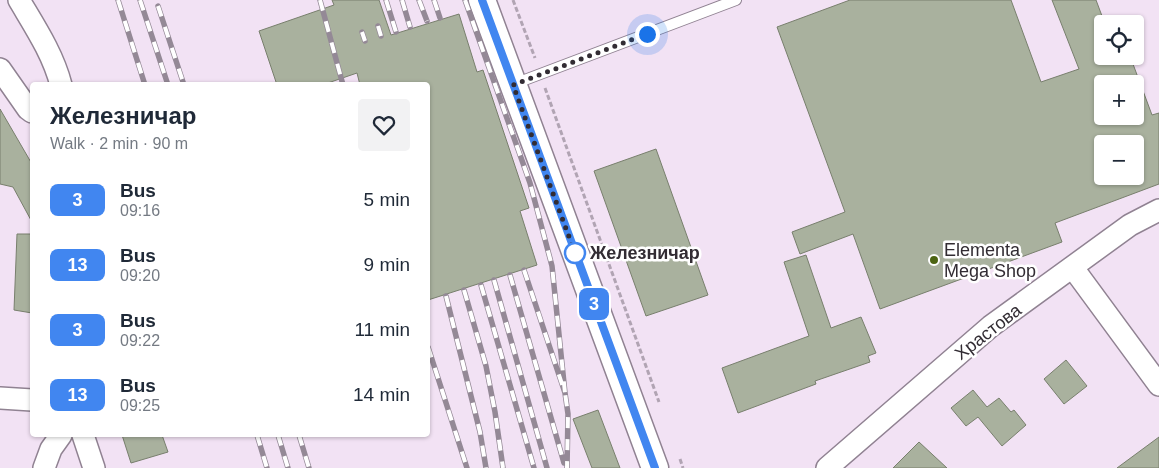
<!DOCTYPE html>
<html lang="en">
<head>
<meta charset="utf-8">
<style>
  :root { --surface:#fff; --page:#f2f2f3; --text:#1f2937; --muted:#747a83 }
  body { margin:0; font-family:Arial,sans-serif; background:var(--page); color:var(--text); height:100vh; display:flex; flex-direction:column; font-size:19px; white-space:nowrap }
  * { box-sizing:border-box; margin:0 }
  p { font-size:16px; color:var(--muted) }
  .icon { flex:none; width:28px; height:28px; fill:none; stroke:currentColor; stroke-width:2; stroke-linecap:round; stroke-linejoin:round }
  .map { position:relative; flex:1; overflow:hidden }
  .panel { position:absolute; left:30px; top:82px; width:400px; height:355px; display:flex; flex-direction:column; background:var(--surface); border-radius:5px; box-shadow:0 1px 4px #0004 }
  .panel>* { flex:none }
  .badge { padding:0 10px; border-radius:8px; font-size:18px; line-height:32px }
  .tools { position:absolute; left:1094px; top:15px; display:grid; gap:10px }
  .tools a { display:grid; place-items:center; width:50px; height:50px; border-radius:5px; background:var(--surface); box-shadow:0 1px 4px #0004; font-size:25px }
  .you { position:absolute; width:25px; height:25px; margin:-12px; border:4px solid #fff; border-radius:50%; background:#1a73e8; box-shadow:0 0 0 8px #1a73e833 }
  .map>.badge { position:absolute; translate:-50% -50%; box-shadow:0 0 0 2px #fff }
  .round { display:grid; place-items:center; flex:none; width:52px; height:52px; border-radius:5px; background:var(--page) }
  .head { display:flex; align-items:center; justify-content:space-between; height:85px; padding:0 20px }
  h1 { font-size:24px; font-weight:700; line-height:38px }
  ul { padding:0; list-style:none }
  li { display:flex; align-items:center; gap:15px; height:65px; padding:0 20px }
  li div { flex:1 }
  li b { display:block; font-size:19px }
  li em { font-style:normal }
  li .badge { min-width:55px; font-weight:700; text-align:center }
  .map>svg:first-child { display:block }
  .building { fill:#a9b19e; stroke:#787f6d; fill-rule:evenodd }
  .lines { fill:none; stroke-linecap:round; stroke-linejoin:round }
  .service-casing { stroke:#908292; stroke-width:12 }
  .minor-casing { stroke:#908292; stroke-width:24 }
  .tertiary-casing { stroke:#908292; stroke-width:29 }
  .path { stroke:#b1a4b3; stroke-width:3; stroke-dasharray:5 2.5; stroke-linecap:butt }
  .service { stroke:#fff; stroke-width:10 }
  .minor { stroke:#fff; stroke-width:21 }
  .tertiary { stroke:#fff; stroke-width:26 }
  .rail-casing { stroke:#948996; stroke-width:5.5 }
  .rail { stroke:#fff; stroke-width:4; stroke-dasharray:11; stroke-linecap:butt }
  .line-casing { stroke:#fff; stroke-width:11 }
  .line { stroke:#4186f0; stroke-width:8 }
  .walk { stroke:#322c33; stroke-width:5; stroke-dasharray:0 9 }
  .stop-dot { fill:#fff; stroke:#4186f0; stroke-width:2.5 }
  .poi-dot { fill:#4c6412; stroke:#fff; stroke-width:2 }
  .labels { text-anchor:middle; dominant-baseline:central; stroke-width:5; stroke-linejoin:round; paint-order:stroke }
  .poi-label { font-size:18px; fill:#322c33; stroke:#fff; text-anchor:start }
  .stop-label { font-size:18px; font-weight:bold; fill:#322c33; stroke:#fff; text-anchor:start }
  .street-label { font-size:18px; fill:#322c33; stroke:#fff }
</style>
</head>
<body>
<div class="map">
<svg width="1159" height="468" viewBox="0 0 1159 468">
  <rect width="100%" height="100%" fill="#f2e2f4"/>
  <path class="building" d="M332,0H379L391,35L459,14L477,72L483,70L529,208L520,211L537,265L428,300V85H360L357,73L322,85H277L259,31L334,5Z
    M850,0H1011L1041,82L1079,69L1052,0H1096L1105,24H1102V56H1130L1152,115L1159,113V184L1055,223L1062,242L880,309L853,234L800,254L792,232L845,212L777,27ZM1102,84H1135V116H1102ZM1102,144H1135V176H1102Z
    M0,109L32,164V222L13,187L0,184Z
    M656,149L708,295L646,316L594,171Z
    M17,234H32V313L14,310Z
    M806,255L831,328L861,317L876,353L868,356L870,362L815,381L816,384L738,413L722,368L809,336L784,262Z
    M1066,360L1087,386L1064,404L1044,379Z
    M973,390L987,407L999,398L1011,412L1014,410L1026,425L1002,446L978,417L966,426L951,408Z
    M598,410L620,468H592L573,419Z
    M122,435H162L168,452L131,463Z
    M1159,437V468H1117Z
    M919,442L947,468H893Z"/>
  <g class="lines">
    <defs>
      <path id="service" d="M514,84L736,0"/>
      <path id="minor" d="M19,0C35,27 53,54 61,85
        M0,69L28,109L32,112
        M1073,268L1159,385
        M0,398L32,400
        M83,435L94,468
        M44,468L51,449L61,435
        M827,468L991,326L1130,225L1159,210"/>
      <path id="tertiary" d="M482,0L655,468"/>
    </defs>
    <use href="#service" class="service-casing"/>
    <use href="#minor" class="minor-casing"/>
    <use href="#tertiary" class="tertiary-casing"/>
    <path class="path" d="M513,0L535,58
      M545,88L659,402
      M680,459L683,468"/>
    <use href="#service" class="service"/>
    <use href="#minor" class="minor"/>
    <use href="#tertiary" class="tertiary"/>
    <defs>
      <path id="rail" d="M118,0L145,85
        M140,0L168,85
        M320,0L343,85
        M386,0L396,32
        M402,0L410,27
        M419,0L427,21
        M434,0L440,18
        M465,0L530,183L552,266L565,393
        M158,6L184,85
        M378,26L381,36
        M362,32L365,41
        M524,270L565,393L568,414L567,468
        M510,275L564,463
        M494,280L547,468
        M481,285L534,468
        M464,290L486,366L495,412L503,468
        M446,296L480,432L486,468
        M428,347L467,468
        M257,435L267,468
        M278,435L288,468
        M299,435L309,468"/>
    </defs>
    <use href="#rail" class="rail-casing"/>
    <use href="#rail" class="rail"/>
  </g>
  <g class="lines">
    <defs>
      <path id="line" d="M482,0L655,468"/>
    </defs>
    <use href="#line" class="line-casing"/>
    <use href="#line" class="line"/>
    <path class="walk" d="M575,253L513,85L647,34"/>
  </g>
  <circle class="stop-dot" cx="575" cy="253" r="10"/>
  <circle class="poi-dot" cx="934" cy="260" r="5"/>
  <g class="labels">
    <g class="poi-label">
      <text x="944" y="250">Elementa<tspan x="944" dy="21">Mega Shop</tspan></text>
    </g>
    <g class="stop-label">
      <text x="590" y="253">Железничар</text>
    </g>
    <g class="street-label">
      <text transform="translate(988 332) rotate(-38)">Храстова</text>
    </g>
  </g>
</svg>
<div class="tools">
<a><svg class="icon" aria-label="locate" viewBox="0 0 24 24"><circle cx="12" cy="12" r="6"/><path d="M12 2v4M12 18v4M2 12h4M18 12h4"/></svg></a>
<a>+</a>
<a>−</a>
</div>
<div class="you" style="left:647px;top:34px"></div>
<b class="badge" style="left:594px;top:304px;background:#4186f0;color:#fff">3</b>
<section class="panel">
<div class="head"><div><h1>Железничар</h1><p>Walk · 2 min · 90 m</p></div><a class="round"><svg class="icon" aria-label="heart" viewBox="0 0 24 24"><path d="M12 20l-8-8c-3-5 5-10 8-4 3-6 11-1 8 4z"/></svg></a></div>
<ul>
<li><span class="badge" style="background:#4186f0;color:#fff">3</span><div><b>Bus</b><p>09:16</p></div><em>5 min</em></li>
<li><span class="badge" style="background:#4186f0;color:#fff">13</span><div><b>Bus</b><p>09:20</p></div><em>9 min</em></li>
<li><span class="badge" style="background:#4186f0;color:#fff">3</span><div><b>Bus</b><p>09:22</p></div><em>11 min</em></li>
<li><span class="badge" style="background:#4186f0;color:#fff">13</span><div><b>Bus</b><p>09:25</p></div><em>14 min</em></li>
</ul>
</section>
</div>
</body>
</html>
